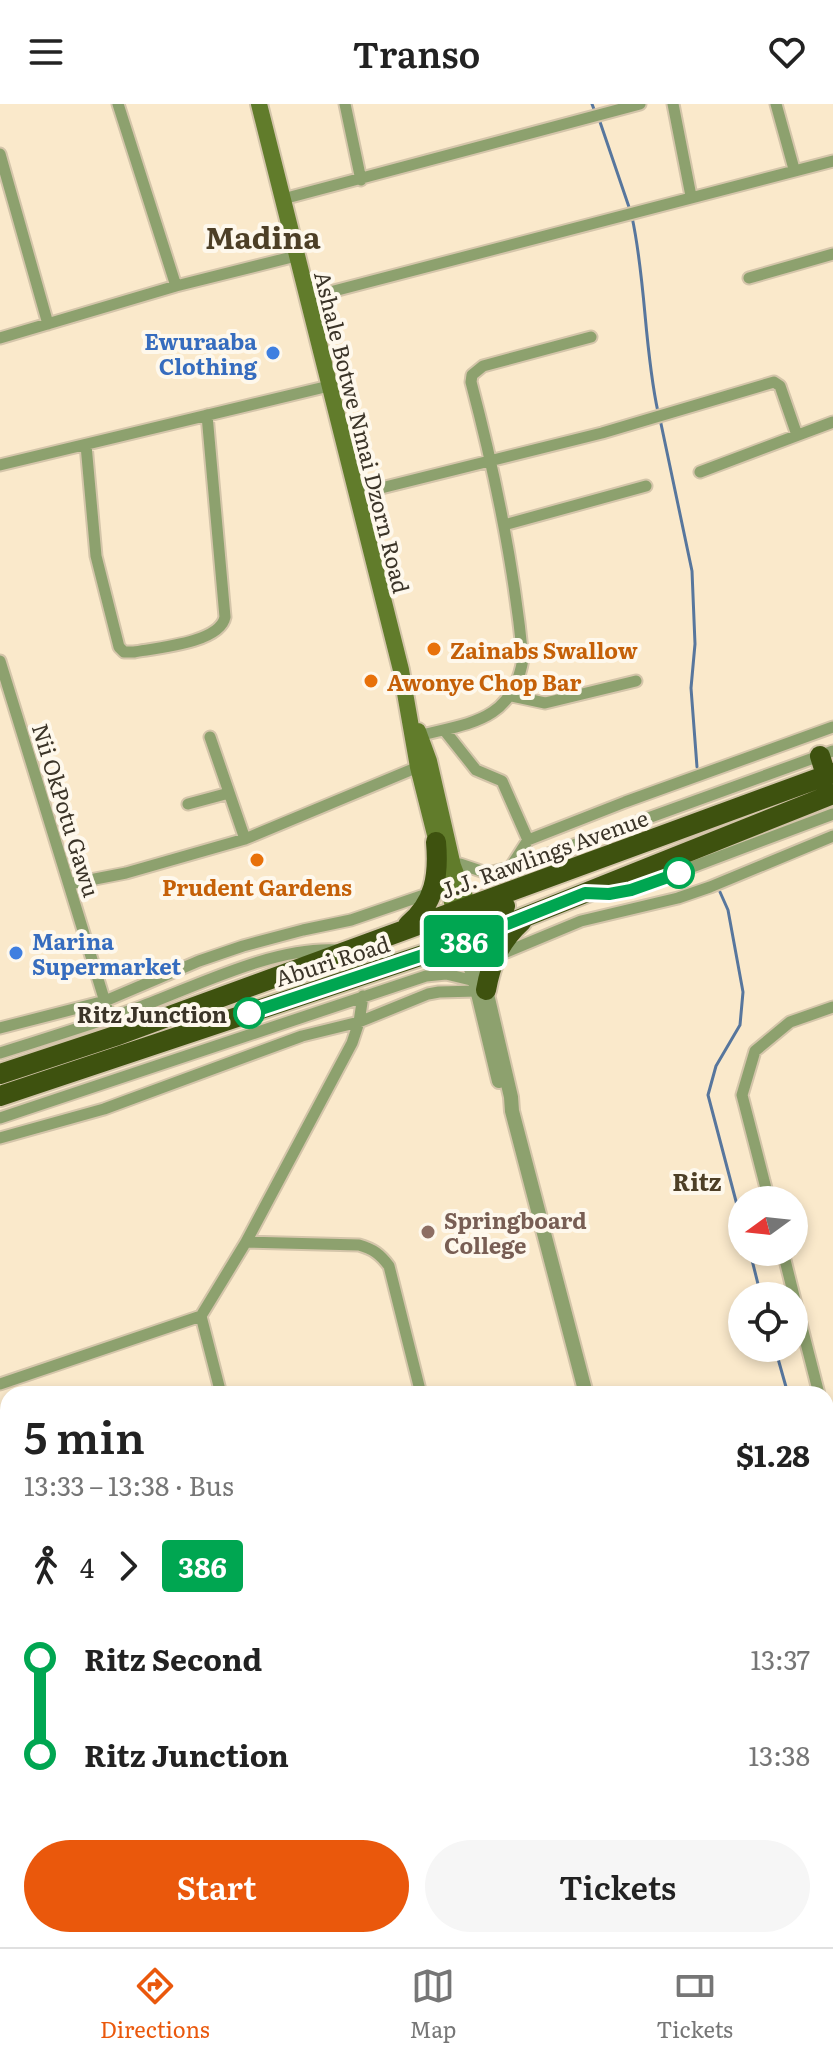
<!DOCTYPE html>
<html lang="en">
<head>
<meta charset="utf-8">
<style>
  :root { --surface:#fff; --page:#f6f6f6; --text:#222; --muted:#767676; --line:#e0e0e0; --accent:#ea580c }
  body { margin:0; font-family:Literata,serif; background:var(--page); color:var(--text); height:100vh; display:flex; flex-direction:column; font-size:30px; white-space:nowrap }
  * { box-sizing:border-box; margin:0 }
  p { font-size:26px; color:var(--muted) }
  .icon { flex:none; width:44px; height:44px; fill:none; stroke:currentColor; stroke-width:2; stroke-linecap:round; stroke-linejoin:round }
  .map { position:relative; flex:1; overflow:hidden }
  .side { position:absolute; left:0px; top:1282px; width:834px; height:562px; display:flex; flex-direction:column; background:var(--surface); border-radius:24px 24px 0 0; box-shadow:0 4px 12px #0003 }
  .side>* { flex:none }
  .badge { padding:0 16px; border-radius:6px; font-size:28px; line-height:52px }
  .needle { width:52px; rotate:255deg }
  .buttons { position:absolute; left:728px; top:1082px; display:grid; gap:16px }
  .buttons a { display:grid; place-items:center; width:80px; height:80px; border-radius:50%; background:var(--surface); box-shadow:0 4px 12px #0003; font-size:40px }
  .map>.badge { position:absolute; translate:-50% -50%; box-shadow:0 0 0 4px #fff }
  .legs { display:flex; align-items:center; gap:12px; height:88px; padding:0 24px; font-size:26px }
  .legs p { margin-inline-start:auto }
  .headline { display:flex; align-items:center; justify-content:space-between; height:136px; padding:0 24px }
  h1 { font-size:44px; font-weight:600; line-height:60px }
  .button { display:flex; gap:16px; margin-top:auto; padding:16px 24px }
  .button a { flex:1; height:92px; border-radius:48px; background:var(--accent); color:#fff; font-size:32px; font-weight:600; line-height:92px; text-align:center }
  .button a+a { background:var(--page); color:var(--text) }
  ul { padding:0 24px; list-style:none }
  li { display:flex; align-items:center; gap:28px; height:96px; font-size:30px }
  li i { display:grid; place-items:center; width:12px; height:100%; margin:0 10px; background:currentColor }
  li i::after { content:''; width:20px; height:20px; margin:-10px; border:6px solid; border-radius:50%; background:var(--surface) }
  li p { margin-inline-start:auto }
  li:first-child i { background:linear-gradient(#0000 50%,currentColor 0) }
  li:last-child i { background:linear-gradient(currentColor 50%,#0000 0) }
  header { display:flex; justify-content:space-between; align-items:center; height:104px; padding:0 24px; background:var(--surface); font-size:36px; font-weight:600 }
  .menu { display:flex; justify-content:space-around; align-items:center; height:112px; border-top:2px solid var(--line); background:var(--surface); font-size:22px; color:var(--muted) }
  .menu a { display:grid; justify-items:center; gap:4px }
  .menu .on { color:var(--accent) }
  .map>svg:first-child { display:block }
  .lines { fill:none; stroke-linecap:round; stroke-linejoin:round }
  .stream { stroke:#57769d; stroke-width:3 }
  .minor-casing { stroke:#d4c5aa; stroke-width:15 }
  .tertiary-casing { stroke:#d4c5aa; stroke-width:18 }
  .secondary-casing { stroke:#d4c5aa; stroke-width:20 }
  .trunk-casing { stroke:#d4c5aa; stroke-width:24 }
  .minor { stroke:#8da16e; stroke-width:11 }
  .tertiary { stroke:#8da16e; stroke-width:14 }
  .secondary { stroke:#617c2b; stroke-width:16 }
  .trunk { stroke:#3e520f; stroke-width:20 }
  .line-1-casing { stroke:#fff; stroke-width:18 }
  .line-1 { stroke:#00a651; stroke-width:12 }
  .shop-dot { fill:#3f7fe0; stroke:#fef8ec; stroke-width:3 }
  .food-dot { fill:#e8710a; stroke:#fef8ec; stroke-width:3 }
  .stop-1-dot { fill:#fff; stroke:#00a651; stroke-width:4 }
  .education-dot { fill:#8d6e63; stroke:#fef8ec; stroke-width:3 }
  .labels { text-anchor:middle; dominant-baseline:central; stroke-width:8; stroke-linejoin:round; paint-order:stroke }
  .shop-label { font-size:22px; font-weight:bold; fill:#366cbe; stroke:#fef8ec; text-anchor:end }
  .street-label { font-size:22px; fill:#3b3428; stroke:#fef8ec }
  .food-label { font-size:22px; font-weight:bold; fill:#c56008; stroke:#fef8ec; text-anchor:start }
  .stop-label { font-size:22px; font-weight:bold; fill:#3b3428; stroke:#fef8ec; text-anchor:end }
  .education-label { font-size:22px; font-weight:bold; fill:#785e54; stroke:#fef8ec; text-anchor:start }
  .neighbourhood-label { font-size:24px; font-weight:bold; fill:#4d3f26; stroke:#fef8ec }
  .district-label { font-size:30px; font-weight:bold; fill:#4d3f26; stroke:#fef8ec }
</style>
</head>
<body>
<header><svg class="icon" aria-label="menu" viewBox="0 0 24 24"><path d="M4 6h16M4 12h16M4 18h16"/></svg>Transo<svg class="icon" aria-label="heart" viewBox="0 0 24 24"><path d="M12 20l-8-8c-3-5 5-10 8-4 3-6 11-1 8 4z"/></svg></header>
<div class="map">
<svg width="833" height="1843" viewBox="0 0 833 1843">
  <rect width="100%" height="100%" fill="#fae9cb"/>
  <g class="lines">
    <path class="stream" d="M592,0L595,8
      M599,15L630,106
      M632,113C646,177 644,244 658,308
      M660,315L692,467L695,540L691,584L697,663
      M720,788L728,806L743,888L740,921L716,962L708,991L742,1120
      M750,1148L761,1192
      M775,1244L788,1290
      M826,1432L833,1458"/>
    <defs>
      <path id="minor" d="M118,0L176,182
        M345,0L361,76
        M673,0L691,92
        M776,0L794,65
        M0,50L48,220
        M283,95L640,0
        M749,174L833,150
        M307,194L833,57
        M0,234L176,182L296,152
        M86,341L96,452L119,543L124,548H134C156,544 220,539 225,513L207,311
        M0,361L329,282
        M700,368L833,318
        M357,390L602,329L774,278L780,282L797,331
        M504,421L646,382
        M0,557L110,914
        M512,592L545,599L636,577
        M445,627L476,666L502,677L528,736
        M210,633L245,735
        M414,633C466,619 512,620 523,555C514,461 495,369 471,278L472,271L483,262L591,233
        M188,700L229,689
        M453,762L460,760L487,769L510,764L833,647
        M510,764L528,736L625,698L833,623
        M69,780L126,769L245,735L418,663
        M597,789L631,786L833,710
        M499,851L581,817L678,794L710,783L833,732
        M0,924L105,897L199,857L243,842L303,826L351,816L430,789
        M0,949C47,934 94,920 140,903C199,881 275,842 338,846
        M0,1014L426,872L446,870L475,877
        M0,1034L104,1005L302,932L359,918L428,890L439,888L477,887
        M769,1096L742,991L755,947L790,918L833,903
        M246,1138L359,1141C373,1145 380,1150 389,1162L421,1290
        M783,1148L794,1192
        M794,1192L819,1290
        M201,1212L221,1290
        M0,1280L201,1212L246,1138L352,939L359,918L363,892
        M826,1317L833,1344
        M0,1649L8,1647
        M0,1797L8,1795
        M0,1804L8,1832
        M408,1836L409,1843
        M526,1836L527,1843
        M457,1843L483,1836"/>
      <path id="tertiary" d="M478,832L486,886L511,993L512,1007L586,1290
        M462,838L475,877L499,977
        M723,1836L725,1843"/>
      <path id="secondary" d="M259,0L401,566L418,663L462,838
        M418,627L429,657L453,762L472,811"/>
      <path id="trunk" d="M820,652L826,671
        M408,821C435,799 439,771 436,738
        M462,838C470,816 484,810 505,802
        M486,886C491,858 500,837 522,817
        M0,970L115,932L833,669
        M0,992L462,838L833,690"/>
    </defs>
    <use href="#minor" class="minor-casing"/>
    <use href="#tertiary" class="tertiary-casing"/>
    <use href="#secondary" class="secondary-casing"/>
    <use href="#trunk" class="trunk-casing"/>
    <use href="#minor" class="minor"/>
    <use href="#tertiary" class="tertiary"/>
    <use href="#secondary" class="secondary"/>
    <use href="#trunk" class="trunk"/>
  </g>
  <g class="lines">
    <defs>
      <path id="line-1" d="M249,909L462,838L585,789L609,790L631,786L679,769"/>
    </defs>
    <use href="#line-1" class="line-1-casing"/>
    <use href="#line-1" class="line-1"/>
  </g>
  <g class="shop-dot">
    <circle cx="273" cy="249" r="8"/>
    <circle cx="16" cy="849" r="8"/>
  </g>
  <g class="food-dot">
    <circle cx="434" cy="545" r="8"/>
    <circle cx="371" cy="577" r="8"/>
    <circle cx="257" cy="756" r="8"/>
  </g>
  <g class="stop-1-dot">
    <circle cx="679" cy="769" r="14"/>
    <circle cx="249" cy="909" r="14"/>
  </g>
  <circle class="education-dot" cx="428" cy="1128" r="8"/>
  <g class="labels">
    <g class="shop-label">
      <text x="257" y="236">Ewuraaba<tspan x="257" dy="25">Clothing</tspan></text>
      <text x="32" y="836" text-anchor="start">Marina<tspan x="32" dy="25">Supermarket</tspan></text>
    </g>
    <g class="street-label">
      <text transform="translate(363 328) rotate(76)">Ashale Botwe Nmai Dzorn Road</text>
      <text transform="translate(67 706) rotate(73)">Nii OkPotu Gawu</text>
      <text transform="translate(544 749) rotate(-20)">J.J. Rawlings Avenue</text>
      <text transform="translate(332 856) rotate(-18)">Aburi Road</text>
    </g>
    <g class="food-label">
      <text x="450" y="545">Zainabs Swallow</text>
      <text x="387" y="577">Awonye Chop Bar</text>
      <text x="257" y="782" text-anchor="middle">Prudent Gardens</text>
    </g>
    <g class="stop-label">
      <text x="227" y="909">Ritz Junction</text>
    </g>
    <g class="education-label">
      <text x="444" y="1115">Springboard<tspan x="444" dy="25">College</tspan></text>
    </g>
    <g class="neighbourhood-label">
      <text x="697" y="1076">Ritz</text>
    </g>
    <g class="district-label">
      <text x="263" y="132">Madina</text>
    </g>
  </g>
</svg>
<div class="buttons">
<a><svg class="needle" viewBox="-14 -14 28 28"><path d="M0-13l5 13h-10z" fill="#e53935"/><path d="M0 13l5-13h-10z" fill="#767676"/></svg></a>
<a><svg class="icon" aria-label="locate" viewBox="0 0 24 24"><circle cx="12" cy="12" r="6"/><path d="M12 2v4M12 18v4M2 12h4M18 12h4"/></svg></a>
</div>
<b class="badge" style="left:464px;top:837px;background:#00a651;color:#fff">386</b>
<section class="side">
<div class="headline"><div><h1>5 min</h1><p>13:33 – 13:38 · Bus</p></div><b>$1.28</b></div>
<div class="legs"><svg class="icon" aria-label="walk" viewBox="0 0 24 24"><circle cx="13" cy="4" r="2"/><path d="M13 8l-2 6 4 7M11 14l-3 7M7 12l3-4h3l4 4"/></svg>4<svg class="icon" aria-label="forward" viewBox="0 0 24 24"><path d="M9 5l7 7-7 7"/></svg><b class="badge" style="background:#00a651;color:#fff">386</b></div>
<ul>
<li><i style="color:#00a651"></i><b>Ritz Second</b><p>13:37</p></li>
<li><i style="color:#00a651"></i><b>Ritz Junction</b><p>13:38</p></li>
</ul>
<div class="button"><a>Start</a><a>Tickets</a></div>
</section>
</div>
<nav class="menu">
<a class="on"><svg class="icon" aria-label="directions" viewBox="0 0 24 24"><path d="M12 3l9 9-9 9-9-9zM9 14v-3h6M13 9l2 2-2 2"/></svg>Directions</a>
<a><svg class="icon" aria-label="map" viewBox="0 0 24 24"><path d="M3 6l6-2 6 2 6-2v14l-6 2-6-2-6 2zM9 4v14M15 6v14"/></svg>Map</a>
<a><svg class="icon" aria-label="tickets" viewBox="0 0 24 24"><path d="M3 7h18v10H3zM15 7v10"/></svg>Tickets</a>
</nav>
</body>
</html>
